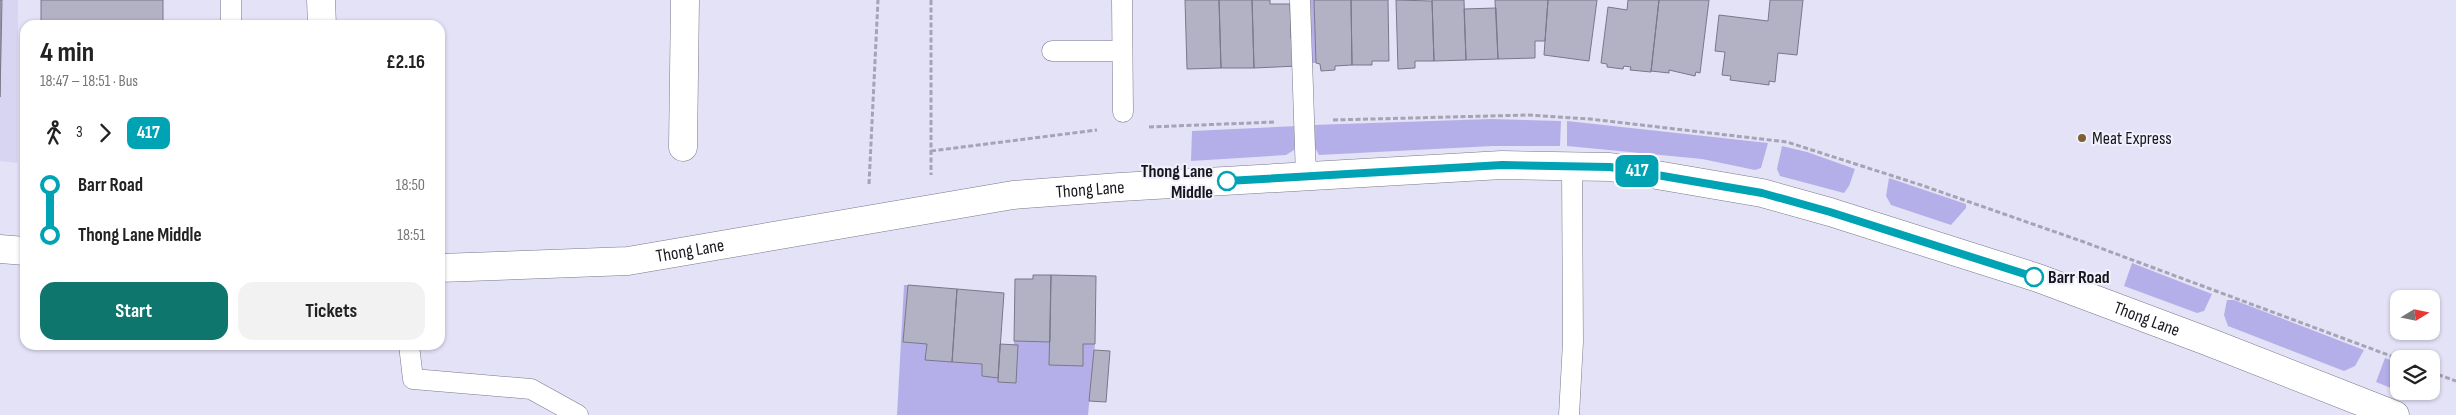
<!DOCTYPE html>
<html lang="en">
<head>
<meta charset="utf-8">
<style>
  :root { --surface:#fff; --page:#f2f2f2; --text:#222; --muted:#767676; --accent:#0f766e }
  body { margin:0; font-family:"Sofia Sans Condensed",sans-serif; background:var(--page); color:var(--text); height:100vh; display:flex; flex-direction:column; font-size:19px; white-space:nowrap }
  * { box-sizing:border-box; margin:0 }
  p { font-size:16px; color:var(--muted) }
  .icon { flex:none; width:28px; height:28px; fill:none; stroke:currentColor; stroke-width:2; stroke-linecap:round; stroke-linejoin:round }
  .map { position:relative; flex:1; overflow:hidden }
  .sheet { position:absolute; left:20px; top:20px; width:425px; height:330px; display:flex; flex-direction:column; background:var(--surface); border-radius:15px; box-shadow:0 1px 4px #0004 }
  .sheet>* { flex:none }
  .badge { padding:0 10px; border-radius:8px; font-size:18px; line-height:32px }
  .needle { width:32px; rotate:80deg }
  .buttons { position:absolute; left:2390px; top:290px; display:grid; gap:10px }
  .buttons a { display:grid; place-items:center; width:50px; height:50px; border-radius:10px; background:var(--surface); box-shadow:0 1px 4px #0004; font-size:25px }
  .map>.badge { position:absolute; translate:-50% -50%; box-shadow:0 0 0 2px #fff }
  .legs { display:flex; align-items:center; gap:8px; height:55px; padding:0 20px; font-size:16px }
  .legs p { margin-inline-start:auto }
  .head { display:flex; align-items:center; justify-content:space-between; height:85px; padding:0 20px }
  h1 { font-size:28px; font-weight:700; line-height:38px }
  .action { display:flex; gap:10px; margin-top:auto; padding:10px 20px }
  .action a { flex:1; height:58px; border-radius:15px; background:var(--accent); color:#fff; font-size:20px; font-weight:700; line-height:58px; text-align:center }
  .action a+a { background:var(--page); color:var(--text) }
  ul { padding:0 20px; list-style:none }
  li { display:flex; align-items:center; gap:18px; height:50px; font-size:19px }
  li i { display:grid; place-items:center; width:8px; height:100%; margin:0 6px; background:currentColor }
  li i::after { content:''; width:12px; height:12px; margin:-6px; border:4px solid; border-radius:50%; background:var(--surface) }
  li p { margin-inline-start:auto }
  li:first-child i { background:linear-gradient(#0000 50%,currentColor 0) }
  li:last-child i { background:linear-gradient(currentColor 50%,#0000 0) }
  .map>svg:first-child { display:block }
  .built { fill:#d7d5f1 }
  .green { fill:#b5afe9 }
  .building { fill:#b3b2c5; stroke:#79778a }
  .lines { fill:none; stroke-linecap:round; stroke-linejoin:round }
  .service-casing { stroke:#79788a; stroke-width:21 }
  .minor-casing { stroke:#79788a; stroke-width:29 }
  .path { stroke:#a5a3b4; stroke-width:3; stroke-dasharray:5 2.5; stroke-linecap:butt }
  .service { stroke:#fff; stroke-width:20 }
  .minor { stroke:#fff; stroke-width:28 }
  .line-1-casing { stroke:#fff; stroke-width:11 }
  .line-1 { stroke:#00a3b4; stroke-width:8 }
  .poi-dot { fill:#7d6134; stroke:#f1f0fd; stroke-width:2 }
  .stop-1-dot { fill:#fff; stroke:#00a3b4; stroke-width:2.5 }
  .labels { text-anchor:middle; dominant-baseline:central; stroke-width:4; stroke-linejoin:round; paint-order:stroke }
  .poi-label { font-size:18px; fill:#17161d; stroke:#f1f0fd; text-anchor:start }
  .stop-label { font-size:18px; font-weight:bold; fill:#17161d; stroke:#f1f0fd; text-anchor:end }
  .street-label { font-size:18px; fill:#17161d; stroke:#f1f0fd }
</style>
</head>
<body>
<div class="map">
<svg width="2456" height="415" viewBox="0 0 2456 415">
  <rect width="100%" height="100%" fill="#e4e2f7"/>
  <path class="built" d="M0,0H18V163L0,161Z"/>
  <path class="green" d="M1310,0H1314L1316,63H1312Z
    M1491,119L1561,121L1560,146H1493L1319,155L1313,144L1312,125Z
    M1567,121L1768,143L1761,168L1755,170L1702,159L1567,146Z
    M1297,126L1294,150L1286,155L1191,161L1192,131Z
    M1782,146L1807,152L1855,169L1849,186L1844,193L1780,176L1777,169Z
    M1889,178L1966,204V208L1951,225L1891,205L1886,196Z
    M2132,263L2212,294L2204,311L2197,313L2124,286Z
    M904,285H908L903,342L927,344L926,360L982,364V376L998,378L1000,344L1014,345V341L1050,342L1083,365V344H1095L1088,415H897Z
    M2227,300H2234L2364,350L2355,366L2344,371L2228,326L2224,315Z
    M2385,358L2399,363V391H2428L2418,399L2376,382Z"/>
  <path class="building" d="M0,0H2L0,97Z
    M41,0H163V25H41Z
    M1185,0H1219L1221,68L1187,69Z
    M1219,0H1252L1254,68H1221Z
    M1252,0H1270V4H1290L1291,39H1297L1298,66L1254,68Z
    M1314,0H1351L1352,65L1335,66V70L1321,71L1320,64L1316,63Z
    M1351,0H1388L1389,61H1372V65H1352Z
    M1396,0L1432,1L1434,61H1415V68L1398,69Z
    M1464,0L1466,60L1434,61L1432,0Z
    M1495,0H1548L1545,41H1535V58L1498,59Z
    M1548,0H1597L1589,61L1544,55Z
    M1628,0H1659L1651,72L1630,70L1631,67L1624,66L1623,69L1607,67V64L1601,63L1608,7L1627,10Z
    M1659,0H1709L1700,73L1696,72L1695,76L1669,70V73L1651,71Z
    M1770,0H1803L1797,55L1778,53L1775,82L1769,81V85L1730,80L1731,76L1722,75L1725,52L1715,51L1719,15L1768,21Z
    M1496,8L1498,59L1466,60L1464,9Z
    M1033,275H1051L1050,342L1014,341L1015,279H1033Z
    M1051,275L1096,276L1095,344H1083V366L1049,365Z
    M908,285L957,289L952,362L925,360L927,344L903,342Z
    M957,289L1004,293L998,378L982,376V364L952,362Z
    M1000,344L1018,345L1016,383L998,382Z
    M1094,350L1110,351L1106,402L1089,401Z"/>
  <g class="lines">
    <defs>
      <path id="service" d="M231,0V25
        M1122,0L1123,112
        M1300,0L1306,177
        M1052,51H1122
        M409,345L413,379L531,389L578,415
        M1569,415L1573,342L1572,166"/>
      <g id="minor">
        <path d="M321,0L322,25"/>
        <path d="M683,147L685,0"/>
        <path d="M0,249L25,251"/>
        <path id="s1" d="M440,268L628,261L1013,195L1120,187L1502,165L1610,167L1762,193L1830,212L2038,278L2209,342L2395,415"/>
      </g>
    </defs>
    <use href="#service" class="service-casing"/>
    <use href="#minor" class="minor-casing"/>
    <path class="path" d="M931,0V175
      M1333,120L1528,115L1590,119L1787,142L1921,185L2084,242L2399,359
      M1149,127L1275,122
      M931,151L1097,130
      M869,184L878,0
      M2431,372L2456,381"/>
    <use href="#service" class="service"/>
    <use href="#minor" class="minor"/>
  </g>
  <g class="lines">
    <defs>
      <path id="line-1" d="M1227,181L1502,165L1610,167L1762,193L1830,212L2034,277"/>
    </defs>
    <use href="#line-1" class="line-1-casing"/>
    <use href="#line-1" class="line-1"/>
  </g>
  <circle class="poi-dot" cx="2082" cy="138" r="5"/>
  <g class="stop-1-dot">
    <circle cx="1227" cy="181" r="9"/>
    <circle cx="2034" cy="277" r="9"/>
  </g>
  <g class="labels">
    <g class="poi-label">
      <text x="2092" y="138">Meat Express</text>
    </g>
    <g class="stop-label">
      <text x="1213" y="171">Thong Lane<tspan x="1213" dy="21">Middle</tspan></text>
      <text x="2048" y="277" text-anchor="start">Barr Road</text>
    </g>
    <g class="street-label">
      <text stroke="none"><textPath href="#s1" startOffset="656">Thong Lane</textPath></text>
      <text stroke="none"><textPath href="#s1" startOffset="251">Thong Lane</textPath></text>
      <text stroke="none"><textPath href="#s1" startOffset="1736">Thong Lane</textPath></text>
    </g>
  </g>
</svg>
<div class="buttons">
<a><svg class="needle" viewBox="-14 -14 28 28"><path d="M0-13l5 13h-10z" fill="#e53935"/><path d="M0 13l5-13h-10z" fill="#767676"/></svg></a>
<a><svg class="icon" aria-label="layers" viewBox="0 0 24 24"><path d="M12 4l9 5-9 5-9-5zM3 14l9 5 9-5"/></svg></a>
</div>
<b class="badge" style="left:1637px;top:171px;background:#00a3b4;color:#fff">417</b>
<section class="sheet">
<div class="head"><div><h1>4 min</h1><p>18:47 – 18:51 · Bus</p></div><b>£2.16</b></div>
<div class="legs"><svg class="icon" aria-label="walk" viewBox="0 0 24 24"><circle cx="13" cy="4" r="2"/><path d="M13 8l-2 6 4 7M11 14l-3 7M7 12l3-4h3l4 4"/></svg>3<svg class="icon" aria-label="forward" viewBox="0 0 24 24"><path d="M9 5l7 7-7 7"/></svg><b class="badge" style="background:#00a3b4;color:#fff">417</b></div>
<ul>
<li><i style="color:#00a3b4"></i><b>Barr Road</b><p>18:50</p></li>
<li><i style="color:#00a3b4"></i><b>Thong Lane Middle</b><p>18:51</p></li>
</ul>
<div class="action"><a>Start</a><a>Tickets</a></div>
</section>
</div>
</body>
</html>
